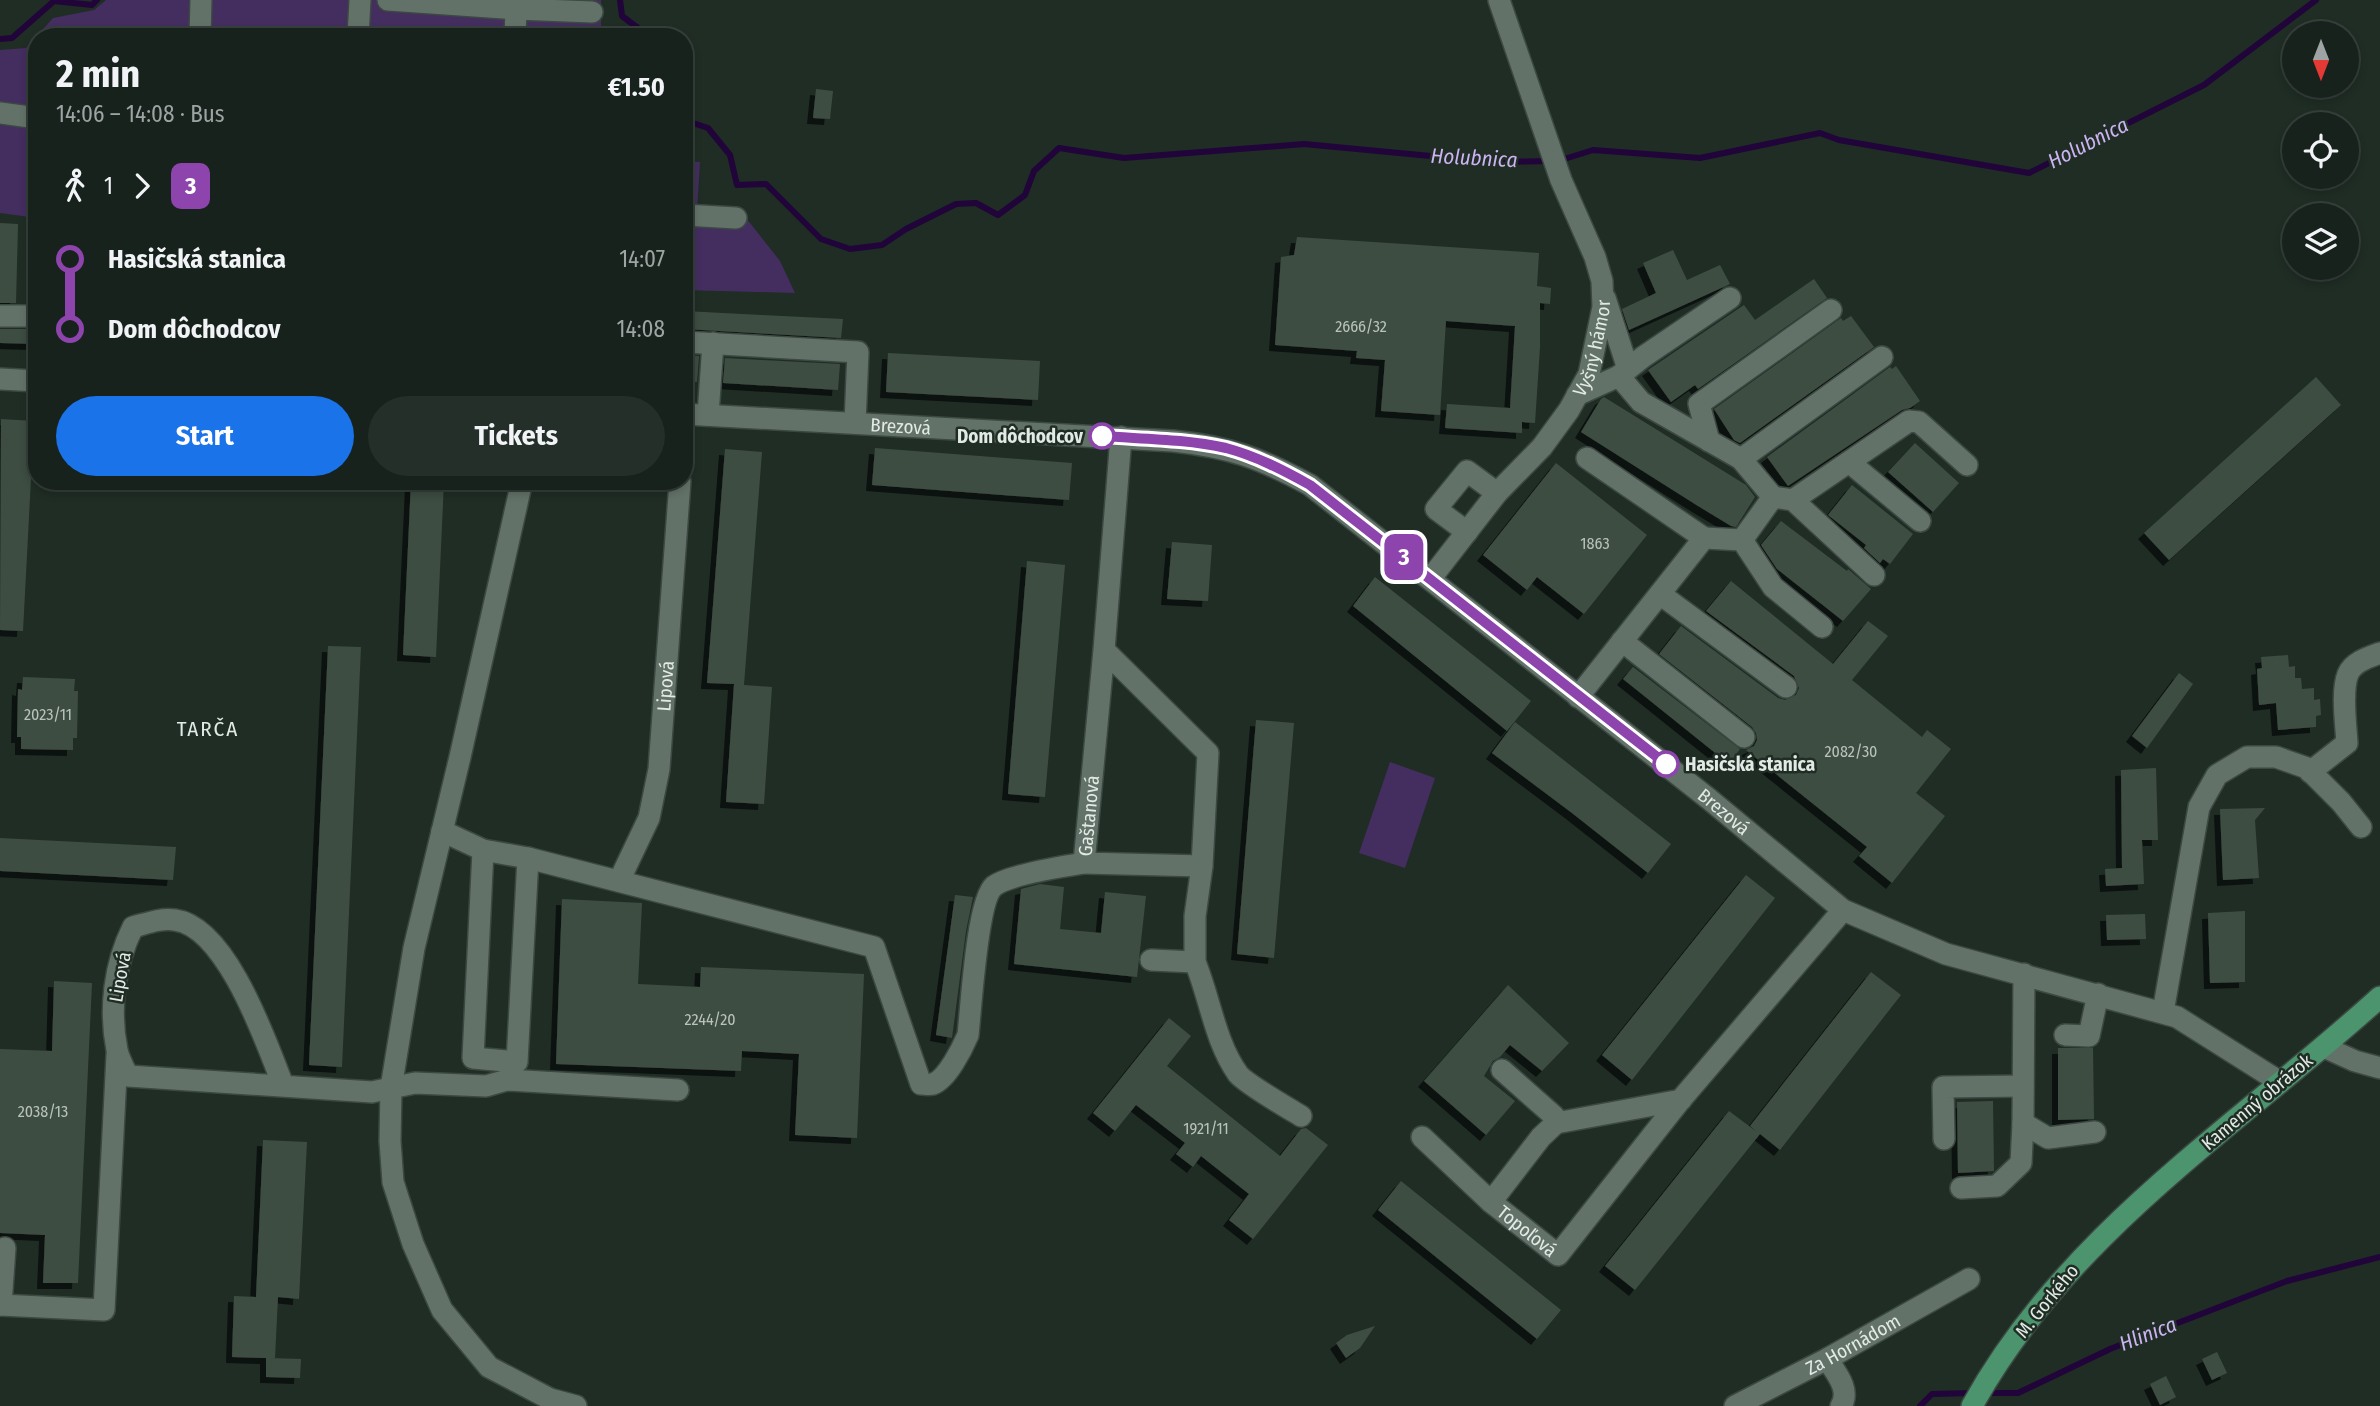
<!DOCTYPE html>
<html lang="en">
<head>
<meta charset="utf-8">
<style>
  :root { --surface:#17221c; --page:#242f29; --text:#f1f3f6; --muted:#9ea4a3; --line:#363f3b; --accent:#1a73e8 }
  body { margin:0; font-family:"Fira Sans Condensed",sans-serif; background:var(--page); color:var(--text); height:100vh; display:flex; flex-direction:column; font-size:26px; white-space:nowrap }
  * { box-sizing:border-box; margin:0 }
  p { font-size:23px; color:var(--muted) }
  .icon { flex:none; width:38px; height:38px; fill:none; stroke:currentColor; stroke-width:2; stroke-linecap:round; stroke-linejoin:round }
  .map { position:relative; flex:1; overflow:hidden }
  .drawer { position:absolute; left:28px; top:28px; width:665px; height:462px; display:flex; flex-direction:column; background:var(--surface); border-radius:28px; box-shadow:0 4px 10px #0003,0 0 0 2px var(--line) }
  .drawer>* { flex:none }
  .badge { padding:0 14px; border-radius:10px; font-size:24px; line-height:46px }
  .needle { width:46px; rotate:180deg }
  .buttons { position:absolute; left:2282px; top:21px; display:grid; gap:14px }
  .buttons a { display:grid; place-items:center; width:77px; height:77px; border-radius:50%; background:var(--surface); box-shadow:0 4px 10px #0003,0 0 0 2px var(--line); font-size:35px }
  .map>.badge { position:absolute; translate:-50% -50%; box-shadow:0 0 0 4px #fff }
  .legs { display:flex; align-items:center; gap:10px; height:77px; padding:0 28px; font-size:23px }
  .legs p { margin-inline-start:auto }
  .overview { display:flex; align-items:center; justify-content:space-between; height:119px; padding:0 28px }
  h1 { font-size:38px; font-weight:700; line-height:52px }
  .action { display:flex; gap:14px; margin-top:auto; padding:14px 28px }
  .action a { flex:1; height:80px; border-radius:42px; background:var(--accent); color:#fff; font-size:28px; font-weight:700; line-height:80px; text-align:center }
  .action a+a { background:var(--page); color:var(--text) }
  ul { padding:0 28px; list-style:none }
  li { display:flex; align-items:center; gap:24px; height:70px; font-size:26px }
  li i { display:grid; place-items:center; width:10px; height:100%; margin:0 9px; background:currentColor }
  li i::after { content:''; width:18px; height:18px; margin:-9px; border:5px solid; border-radius:50%; background:var(--surface) }
  li p { margin-inline-start:auto }
  li:first-child i { background:linear-gradient(#0000 50%,currentColor 0) }
  li:last-child i { background:linear-gradient(currentColor 50%,#0000 0) }
  .map>svg:first-child { display:block }
  .green { fill:#442d5f }
  .lines { fill:none; stroke-linecap:round; stroke-linejoin:round }
  .stream { stroke:#21043a; stroke-width:6 }
  .building { fill:#3e4d43; filter:url(#shadow) }
  .minor-casing { stroke:#3c4842; stroke-width:24 }
  .major-casing { stroke:#3c4842; stroke-width:24 }
  .minor { stroke:#637269; stroke-width:21 }
  .major { stroke:#4b946e; stroke-width:21 }
  .line-1-casing { stroke:#fff; stroke-width:16 }
  .line-1 { stroke:#8e44ad; stroke-width:10 }
  .stop-1-dot { fill:#fff; stroke:#8e44ad; stroke-width:3.5 }
  .labels { text-anchor:middle; dominant-baseline:central; stroke-width:5; stroke-linejoin:round; paint-order:stroke }
  .number-label { font-size:16px; fill:#b9c3bc }
  .street-label { font-size:19px; fill:#e2eae5; stroke:#1f2d25 }
  .stop-label { font-size:19px; font-weight:bold; fill:#e2eae5; stroke:#1f2d25; text-anchor:end }
  .water-label { font-size:21px; font-style:italic; fill:#ccb3f1; stroke:#1f2d25 }
  .neighbourhood-label { font-size:21px; letter-spacing:2px; fill:#e2eae5; stroke:#1f2d25 }
</style>
</head>
<body>
<div class="map">
<svg width="2380" height="1406" viewBox="0 0 2380 1406">
  <defs>
    <filter id="shadow"><feDropShadow dx="-6" dy="6" stdDeviation="0" flood-color="#0009"/></filter>
  </defs>
  <rect width="100%" height="100%" fill="#1f2d25"/>
  <path class="green" d="M106,0H601V37H37V218L0,213V50L26,48L53,18L94,10Z
    M684,161L700,162L697,211L743,214L780,261L795,293L684,290Z
    M1390,762L1435,778L1405,868L1359,853Z"/>
  <g class="lines">
    <path class="stream" d="M620,0L622,16L642,31L646,37
      M0,39L12,38L54,1L92,5L97,0
      M684,120L708,128L730,155L737,185L766,184L821,239L850,249L882,245L906,229L956,204L976,203L998,215L1025,195L1034,171L1059,148L1124,158L1304,144L1494,162L1558,161L1593,150L1700,158L1820,133L1839,140L2029,173L2204,85L2316,0
      M1987,1393H2018L2110,1349L2287,1281L2380,1257
      M1920,1406L1932,1394L1973,1393"/>
  </g>
  <path class="building" d="M816,89L833,91L830,119L813,118Z
    M0,223L18,224L16,303H0Z
    M1297,237L1539,253L1537,286L1551,288L1550,304L1540,303V347L1535,423L1522,422V433L1445,428L1447,404L1510,408L1515,326L1446,321L1440,415L1381,411L1385,360L1356,358L1357,351L1275,345L1281,257L1294,255Z
    M1673,250L1687,280L1720,265L1730,284L1629,330L1622,309L1656,293L1643,263Z
    M1814,279L1827,298L1698,389L1695,385L1671,402L1648,370L1744,305L1755,320Z
    M684,311L843,319L841,338L684,329Z
    M1851,316L1874,347L1751,435L1740,443L1734,440L1714,409L1841,318L1843,321Z
    M0,329H37V344L0,343Z
    M888,353L1040,361L1038,400L886,392Z
    M684,355L699,356L697,382L684,381Z
    M725,358L840,364L838,390L723,383Z
    M1896,366L1920,401L1910,408L1902,410L1788,486L1767,457L1890,367L1892,369Z
    M2316,377L2341,405L2169,560L2144,533Z
    M1604,397L1746,485L1755,497L1736,527L1731,526L1698,506L1581,432L1601,399Z
    M1,419L34,421L23,631L0,630Z
    M1915,443L1959,483L1933,512L1888,472Z
    M875,448L1072,463L1069,500L872,485Z
    M725,449L762,452L744,685L772,687L764,804L726,802L734,684L707,683Z
    M1556,463L1647,535L1584,614L1537,577L1527,590L1483,555Z
    M411,481H444L436,657L403,655Z
    M1852,485L1913,534L1890,564L1883,559L1880,563L1864,548L1866,545L1828,515Z
    M1781,521L1847,571L1848,569L1871,589L1843,621L1777,569L1761,545Z
    M1172,542L1212,545L1208,601L1167,599Z
    M1027,561L1065,565L1045,797L1008,794Z
    M1375,577L1531,701L1507,731L1353,606Z
    M1731,581L1833,664L1868,621L1888,636L1852,680L1922,737L1927,730L1951,749L1916,793L1945,816L1892,883L1859,856L1867,847L1746,750L1754,746L1757,740L1756,733L1752,727L1659,654L1681,626L1778,698L1785,700L1796,695L1799,688L1794,676L1706,611Z
    M328,646L361,647L342,1067L309,1065Z
    M2288,655L2289,667L2295,666V678H2301L2302,689L2314,688V700L2320,699L2321,715L2316,716V727L2278,730L2276,703L2259,705L2257,669L2262,668L2261,657Z
    M1633,667L1740,749L1729,764L1623,679Z
    M2179,673L2193,684L2147,748L2132,736Z
    M23,677L75,679L74,691H78L77,738H73V750L21,749V737H17L18,689L22,690Z
    M1256,720L1294,723L1274,958L1237,954Z
    M1515,722L1671,844L1648,873L1572,813L1492,753Z
    M2156,768L2158,840H2142L2144,884L2106,886L2105,869L2122,868L2121,770Z
    M2265,808L2255,820L2259,878L2223,880L2220,809Z
    M0,838L176,847L173,880L0,871Z
    M1746,875L1775,898L1632,1080L1602,1055Z
    M1040,884L1064,887L1060,929L1101,933L1105,892L1146,896L1137,977L1014,964L1021,889Z
    M955,895L973,897L966,931L952,1038L936,1035Z
    M562,899L642,903L638,984L700,987L701,967L864,974L857,1138L795,1135L799,1054L742,1051L741,1071L556,1064Z
    M2245,911V982L2210,983L2208,913Z
    M2145,914L2146,939L2107,940L2106,915Z
    M1871,972L1901,995L1780,1150L1760,1134L1635,1290L1605,1266L1729,1111L1757,1132L1750,1126Z
    M54,981L92,983L78,1283H43L45,1235L0,1233V1049L52,1051Z
    M1508,985L1569,1043L1542,1071L1510,1045L1500,1057L1493,1061L1484,1076L1515,1101L1486,1135L1424,1081Z
    M1169,1018L1191,1036L1167,1066L1280,1156L1301,1129L1306,1128L1328,1145L1253,1239L1229,1220L1249,1194L1201,1156L1193,1167L1176,1154L1185,1143L1136,1105L1115,1131L1093,1113Z
    M2058,1048H2093L2094,1119L2058,1120Z
    M1993,1101L1994,1171L1958,1173L1957,1102Z
    M263,1140L307,1142L299,1299L278,1297L275,1358H269L301,1359L300,1378L266,1377V1358L232,1357L234,1296L256,1297Z
    M1401,1181L1561,1310L1537,1339L1378,1210Z
    M1375,1326L1360,1348L1346,1358L1336,1343L1347,1335Z
    M2217,1352L2227,1373L2212,1380L2202,1359Z
    M2166,1376L2176,1397L2160,1405L2150,1384Z"/>
  <g class="lines">
    <defs>
      <g id="minor">
        <path d="M388,0L516,9L515,37"/>
        <path d="M516,9L592,12"/>
        <path d="M200,37L201,0"/>
        <path d="M358,37L360,0"/>
        <path d="M0,113L37,118"/>
        <path d="M684,215L736,218"/>
        <path d="M1605,298L1628,369"/>
        <path d="M0,316H37"/>
        <path d="M684,342L858,352L855,423"/>
        <path d="M1619,376L1643,357L1730,298"/>
        <path d="M0,379L37,381"/>
        <path d="M1577,395L1619,376L1641,402L1741,459L1773,497L1793,500L1874,575"/>
        <path id="s1" d="M684,414L1173,441C1230,447 1260,458 1310,485L1709,799L1843,910L1946,954L2177,1017L2280,1082"/>
        <path d="M708,415L713,343"/>
        <path d="M1709,441L1699,404L1831,310"/>
        <path d="M1741,459L1882,357"/>
        <path d="M1849,462L1920,521"/>
        <path d="M522,481L460,757L414,948L391,1088L390,1141L393,1182L413,1244L442,1310L489,1367L550,1399L576,1406"/>
        <path d="M1793,500L1909,421L1919,422L1967,465"/>
        <path d="M1467,532L1436,509L1467,471L1497,493"/>
        <path d="M1704,538L1742,540L1773,587L1822,627"/>
        <path d="M1742,540L1773,497"/>
        <path id="s2" d="M1431,578L1497,493L1542,447L1569,410L1589,374L1603,307L1602,281L1595,257L1561,180L1499,0"/>
        <path d="M1660,594L1786,687"/>
        <path d="M1622,641L1744,737"/>
        <path id="s3" d="M1104,650L1208,753L1202,866L1084,863L1104,650L1121,437"/>
        <path d="M1578,697L1704,538L1587,458"/>
        <path d="M2310,772L2347,743C2346,725 2341,691 2348,674C2353,662 2369,657 2380,653"/>
        <path d="M442,831L483,850L528,858L874,947L921,1084C925,1084 929,1085 933,1084C947,1079 962,1049 968,1035C971,1009 977,900 994,886C1008,875 1065,866 1084,863"/>
        <path d="M483,850L473,1058L517,1062L528,858"/>
        <path id="s4" d="M619,881L649,818L659,769L680,481"/>
        <path d="M1151,960L1195,962V916L1202,866"/>
        <path d="M1195,962C1210,998 1215,1042 1238,1074C1246,1084 1288,1108 1301,1116"/>
        <path d="M2024,974L2023,1123L2048,1138L2095,1132"/>
        <path d="M2163,1012L2199,807L2217,775L2247,757H2276L2307,768L2341,802L2361,827"/>
        <path d="M2065,1035L2089,1036L2098,994"/>
        <path d="M2324,1047L2355,1061L2380,1068"/>
        <path d="M1502,1070L1554,1116L1556,1123"/>
        <path d="M283,1085C266,1042 227,927 175,920C160,918 148,923 133,927C114,965 109,1010 117,1050C119,1059 124,1068 128,1076L372,1092L415,1083L486,1086L507,1080L678,1090"/>
        <path id="s5" d="M1681,1100L1556,1123L1541,1137L1491,1202L1558,1255L1678,1103L1843,910"/>
        <path d="M1422,1137L1491,1202"/>
        <path d="M1944,1139L1943,1087L2023,1086"/>
        <path d="M1961,1188L1997,1186L2021,1163L2023,1123"/>
        <path d="M0,1305L104,1310L117,1055"/>
        <path d="M1,1305L5,1248"/>
        <path d="M1827,1359C1836,1373 1851,1390 1841,1406"/>
        <path id="s6" d="M1735,1406L1827,1359L1969,1279"/>
      </g>
      <path id="major" d="M1972,1406C2067,1233 2238,1126 2380,997"/>
    </defs>
    <use href="#minor" class="minor-casing"/>
    <use href="#major" class="major-casing"/>
    <use href="#minor" class="minor"/>
    <use href="#major" class="major"/>
  </g>
  <g class="lines">
    <defs>
      <path id="line-1" d="M1102,436C1143,439 1186,439 1226,448C1256,456 1283,470 1310,485L1666,764"/>
    </defs>
    <use href="#line-1" class="line-1-casing"/>
    <use href="#line-1" class="line-1"/>
  </g>
  <g class="stop-1-dot">
    <circle cx="1102" cy="436" r="12"/>
    <circle cx="1666" cy="764" r="12"/>
  </g>
  <g class="labels">
    <g class="number-label">
      <text x="1361" y="326">2666/32</text>
      <text x="1595" y="543">1863</text>
      <text x="48" y="714">2023/11</text>
      <text x="1851" y="751">2082/30</text>
      <text x="710" y="1019">2244/20</text>
      <text x="43" y="1111">2038/13</text>
      <text x="1206" y="1128">1921/11</text>
    </g>
    <g class="street-label">
      <text stroke="none"><textPath href="#s2" startOffset="285">Vyšný hámor</textPath></text>
      <text stroke="none"><textPath href="#s1" startOffset="217">Brezová</textPath></text>
      <text stroke="none"><textPath href="#s4" startOffset="203">Lipová</textPath></text>
      <text stroke="none"><textPath href="#s1" startOffset="1162">Brezová</textPath></text>
      <text stroke="none"><textPath href="#s3" startOffset="425">Gaštanová</textPath></text>
      <text transform="translate(120 977) rotate(-80)">Lipová</text>
      <text transform="translate(2257 1102) rotate(-40)">Kamenný obrázok</text>
      <text stroke="none"><textPath href="#s5" startOffset="276">Topoľová</textPath></text>
      <text transform="translate(2047 1301) rotate(-51)">M. Gorkého</text>
      <text stroke="none"><textPath href="#s6" startOffset="133">Za Hornádom</textPath></text>
    </g>
    <g class="stop-label">
      <text x="1083" y="436">Dom dôchodcov</text>
      <text x="1685" y="764" text-anchor="start">Hasičská stanica</text>
    </g>
    <g class="water-label">
      <text transform="translate(2088 143) rotate(-27)">Holubnica</text>
      <text transform="translate(1474 158) rotate(3)">Holubnica</text>
      <text transform="translate(2148 1334) rotate(-21)">Hlinica</text>
    </g>
    <g class="neighbourhood-label">
      <text x="208" y="729">TARČA</text>
    </g>
  </g>
</svg>
<div class="buttons">
<a><svg class="needle" viewBox="-14 -14 28 28"><path d="M0-13l5 13h-10z" fill="#e53935"/><path d="M0 13l5-13h-10z" fill="#9ea4a3"/></svg></a>
<a><svg class="icon" aria-label="locate" viewBox="0 0 24 24"><circle cx="12" cy="12" r="6"/><path d="M12 2v4M12 18v4M2 12h4M18 12h4"/></svg></a>
<a><svg class="icon" aria-label="layers" viewBox="0 0 24 24"><path d="M12 4l9 5-9 5-9-5zM3 14l9 5 9-5"/></svg></a>
</div>
<b class="badge" style="left:1404px;top:557px;background:#8e44ad;color:#fff">3</b>
<section class="drawer">
<div class="overview"><div><h1>2 min</h1><p>14:06 – 14:08 · Bus</p></div><b>€1.50</b></div>
<div class="legs"><svg class="icon" aria-label="walk" viewBox="0 0 24 24"><circle cx="13" cy="4" r="2"/><path d="M13 8l-2 6 4 7M11 14l-3 7M7 12l3-4h3l4 4"/></svg>1<svg class="icon" aria-label="forward" viewBox="0 0 24 24"><path d="M9 5l7 7-7 7"/></svg><b class="badge" style="background:#8e44ad;color:#fff">3</b></div>
<ul>
<li><i style="color:#8e44ad"></i><b>Hasičská stanica</b><p>14:07</p></li>
<li><i style="color:#8e44ad"></i><b>Dom dôchodcov</b><p>14:08</p></li>
</ul>
<div class="action"><a>Start</a><a>Tickets</a></div>
</section>
</div>
</body>
</html>
